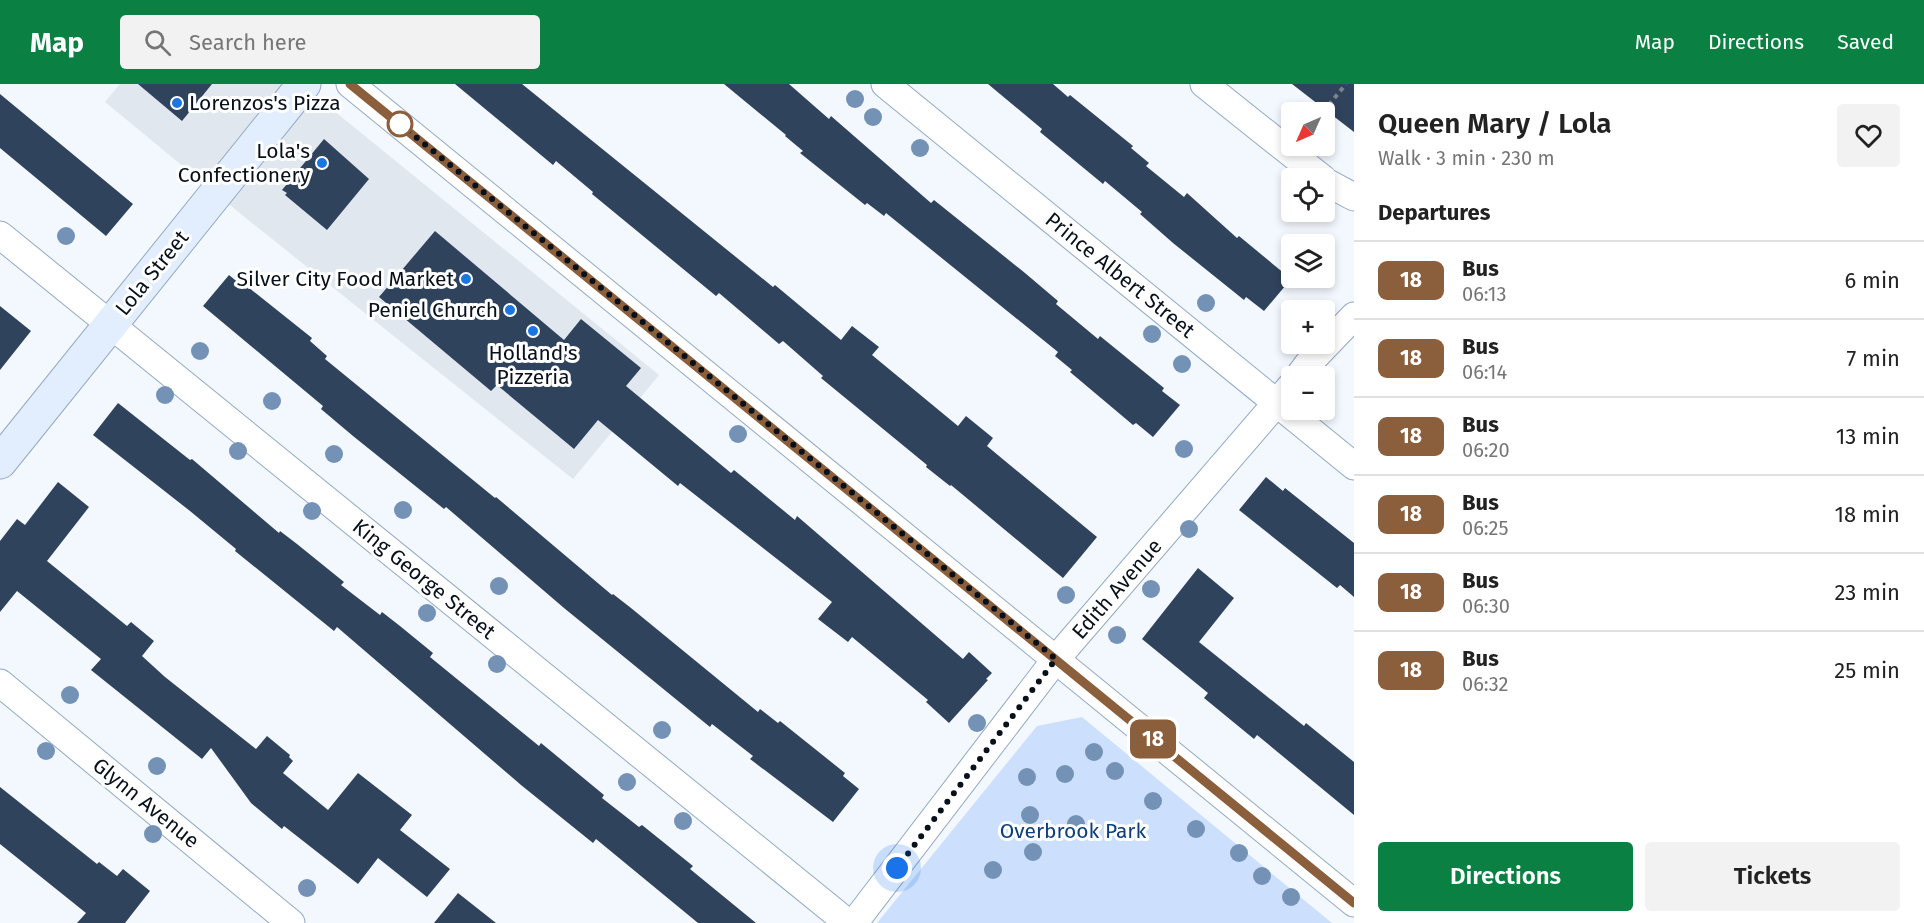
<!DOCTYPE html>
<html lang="en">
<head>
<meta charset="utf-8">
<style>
  :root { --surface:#fff; --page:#f2f2f2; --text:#222; --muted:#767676; --line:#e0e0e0; --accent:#0b8043 }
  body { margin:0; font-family:"Fira Sans",sans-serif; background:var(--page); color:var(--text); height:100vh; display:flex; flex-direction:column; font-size:22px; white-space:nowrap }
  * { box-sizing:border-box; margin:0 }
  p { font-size:20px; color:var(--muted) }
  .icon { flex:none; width:33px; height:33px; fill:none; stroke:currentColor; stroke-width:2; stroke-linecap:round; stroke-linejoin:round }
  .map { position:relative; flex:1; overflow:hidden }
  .details { display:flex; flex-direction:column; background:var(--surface); width:570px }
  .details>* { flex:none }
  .badge { padding:0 12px; border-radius:9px; font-size:21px; line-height:39px }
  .needle { width:39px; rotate:225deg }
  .fabs { position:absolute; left:1281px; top:18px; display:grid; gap:12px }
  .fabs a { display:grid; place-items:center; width:54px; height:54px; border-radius:6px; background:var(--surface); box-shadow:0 3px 9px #0003; font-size:30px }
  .you { position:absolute; width:30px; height:30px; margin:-15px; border:4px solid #fff; border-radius:50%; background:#1a73e8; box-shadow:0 0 0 9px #1a73e833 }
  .map>.badge { position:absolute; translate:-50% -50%; box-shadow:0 0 0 3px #fff }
  h2 { padding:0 24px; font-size:22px; line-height:54px }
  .round { display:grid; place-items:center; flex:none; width:63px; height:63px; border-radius:6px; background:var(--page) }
  .head { display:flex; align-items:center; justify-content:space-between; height:102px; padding:0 24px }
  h1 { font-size:28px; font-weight:600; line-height:45px }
  .primary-button { display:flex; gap:12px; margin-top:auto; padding:12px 24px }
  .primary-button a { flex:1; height:69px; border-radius:6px; background:var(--accent); color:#fff; font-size:24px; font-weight:600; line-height:69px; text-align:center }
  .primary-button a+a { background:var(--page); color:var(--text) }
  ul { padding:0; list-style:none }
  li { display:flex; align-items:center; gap:18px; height:78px; padding:0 24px; border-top:2px solid var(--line) }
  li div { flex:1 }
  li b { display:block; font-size:22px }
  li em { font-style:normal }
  li .badge { min-width:66px; font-weight:700; text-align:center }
  header { display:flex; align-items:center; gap:36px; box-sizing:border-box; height:84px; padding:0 30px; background:var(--accent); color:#fff }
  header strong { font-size:28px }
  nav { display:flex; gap:33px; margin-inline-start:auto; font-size:21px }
  .search { width:420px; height:54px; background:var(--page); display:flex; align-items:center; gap:15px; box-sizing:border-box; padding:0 21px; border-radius:6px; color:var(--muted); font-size:22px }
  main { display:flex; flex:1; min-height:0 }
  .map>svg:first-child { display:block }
  .built { fill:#e1e7ee }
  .green { fill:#cce0fd }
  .building { fill:#30435c }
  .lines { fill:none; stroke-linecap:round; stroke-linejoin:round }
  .street-casing { stroke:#93a9c6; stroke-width:29 }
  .secondary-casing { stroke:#93a9c6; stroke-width:35 }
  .path { stroke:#7d838b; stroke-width:4; stroke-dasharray:4.5 4.5; stroke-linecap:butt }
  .street { stroke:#fff; stroke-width:27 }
  .secondary { stroke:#e2eefe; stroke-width:33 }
  .tree { fill:#7492b6 }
  .line-casing { stroke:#fff; stroke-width:14 }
  .line { stroke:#8b5e3c; stroke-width:9 }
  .walk { stroke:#08101a; stroke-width:6; stroke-dasharray:0 10.8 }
  .poi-dot { fill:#1c76df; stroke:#fff; stroke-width:2 }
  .stop-dot { fill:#fff; stroke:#8b5e3c; stroke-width:3 }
  .labels { text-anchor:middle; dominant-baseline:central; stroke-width:6; stroke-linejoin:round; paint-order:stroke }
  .poi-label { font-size:21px; fill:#08101a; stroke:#fff; text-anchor:end }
  .street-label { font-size:21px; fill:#08101a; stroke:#fff }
  .park-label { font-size:21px; fill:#0c3f7c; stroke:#fff }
</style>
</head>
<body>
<header>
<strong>Map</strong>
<div class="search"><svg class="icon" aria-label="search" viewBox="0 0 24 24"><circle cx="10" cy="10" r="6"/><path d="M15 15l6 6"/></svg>Search here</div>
<nav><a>Map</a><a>Directions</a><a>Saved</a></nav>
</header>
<main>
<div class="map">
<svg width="1354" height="839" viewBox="0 0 1354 839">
  <rect width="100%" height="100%" fill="#f3f8fe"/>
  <path class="built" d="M120,0H301L659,291L573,395L247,135L105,18Z"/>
  <path class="green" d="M1082,633L1332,839H877L1037,642Z"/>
  <path class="building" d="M138,0H212L182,37Z
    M455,0H522L773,203L775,201L841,256L852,242L879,263L872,271L958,342L966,332L993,354L987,362L1097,453L1063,494L951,401L950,402L926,383L927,381L821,294L823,292L783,257L779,260L719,209L716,212L592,110L593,108L556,77L553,81Z
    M724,0H789L829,35L831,32L931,119L934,116L1025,189L1058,217L1056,220L1098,255L1100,252L1164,304L1162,307L1180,321L1153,353L1136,339L1133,341L1070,288L1072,286L1055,272L1058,268L886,129L884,132L867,119L865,121L800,69L803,67L785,52L786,51Z
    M988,0H1053L1068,13L1070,11L1133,62L1131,64L1149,79L1146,82L1184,113L1187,109L1237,154L1239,152L1291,195L1264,227L1246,213L1244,216L1173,159L1140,130L1142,128L1105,97L1103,100L1040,48L1042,45Z
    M1292,0H1354V48Z
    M0,10L133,120L106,152L0,64Z
    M324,55L369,95L327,146L285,111L287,109L282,106Z
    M435,147L564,256L581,235L641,284L626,302L731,389L734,386L795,436L797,432L963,575L969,568L992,589L986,595L988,596L949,639L926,618L928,616L852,553L848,558L818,535L832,518L680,399L678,402L598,336L574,365L497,301L491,307L379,213Z
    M229,191L246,205L248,203L312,254L310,257L327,272L325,275L495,414L496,413L612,511L613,510L631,524L758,628L760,625L778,639L780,637L845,689L843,692L859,705L833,738L750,675L753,672L712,640L710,643L564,524L446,423L444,425L353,352L321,325L323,322L203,222Z
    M0,222L31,247L0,286Z
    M118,319L190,376L192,375L279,449L280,447L297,460L344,498L341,501L380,531L382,528L400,542L433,569L430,573L539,662L541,659L604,711L602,714L639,743L642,741L693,782L690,785L756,839H698L596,755L593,759L521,701L337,543L334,547L235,467L236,465L190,427L93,351Z
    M1266,393L1283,407L1285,404L1354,459V513L1340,501L1337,504L1239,426Z
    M58,398L89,423L47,477L127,542L131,538L154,557L142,572L165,593L256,665L267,652L290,671L289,673L293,677L283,689L328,726L358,689L412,731L400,746L450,785L427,813L378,774L358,800L284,742L282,745L251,719L211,664L202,675L91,586L101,575L17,507L0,528V457L17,435L25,441Z
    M1198,484L1234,514L1199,558L1304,642L1306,639L1354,678V731L1257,651L1254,655L1204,614L1208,609L1142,555Z
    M0,703L97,780L99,778L117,792L123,785L150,807L125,839H77L86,829L0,760Z
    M458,809L496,839H434Z"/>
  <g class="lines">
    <defs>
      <path id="street" d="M350,0L1354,819
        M885,0L1354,382
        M1204,0L1322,94
        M1324,97L1354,113
        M0,151L848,839
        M1299,292L1308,280L1354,232
        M0,599L291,839
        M854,839L1056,575L1292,301"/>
      <path id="secondary" d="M0,378L304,0"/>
    </defs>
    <use href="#street" class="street-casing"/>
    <use href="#secondary" class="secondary-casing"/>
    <path class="path" d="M1323,28L1346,0"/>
    <use href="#street" class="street"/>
    <use href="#secondary" class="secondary"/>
  </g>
  <g class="tree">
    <circle cx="855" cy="15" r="9"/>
    <circle cx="873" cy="33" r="9"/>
    <circle cx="920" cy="64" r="9"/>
    <circle cx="66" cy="152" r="9"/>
    <circle cx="1206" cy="219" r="9"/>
    <circle cx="1152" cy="250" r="9"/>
    <circle cx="200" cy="267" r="9"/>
    <circle cx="1182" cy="280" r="9"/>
    <circle cx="165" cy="311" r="9"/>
    <circle cx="272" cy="317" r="9"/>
    <circle cx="738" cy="350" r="9"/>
    <circle cx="1184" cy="365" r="9"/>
    <circle cx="238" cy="367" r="9"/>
    <circle cx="334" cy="370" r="9"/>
    <circle cx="403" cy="426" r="9"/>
    <circle cx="312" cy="427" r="9"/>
    <circle cx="1189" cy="445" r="9"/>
    <circle cx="499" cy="502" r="9"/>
    <circle cx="1151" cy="505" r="9"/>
    <circle cx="1066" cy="511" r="9"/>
    <circle cx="427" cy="529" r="9"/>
    <circle cx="1117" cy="551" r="9"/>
    <circle cx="497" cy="580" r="9"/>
    <circle cx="70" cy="611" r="9"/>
    <circle cx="977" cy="639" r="9"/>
    <circle cx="662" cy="646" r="9"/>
    <circle cx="46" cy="667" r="9"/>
    <circle cx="1094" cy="668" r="9"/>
    <circle cx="157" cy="682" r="9"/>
    <circle cx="1115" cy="687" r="9"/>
    <circle cx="1065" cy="690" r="9"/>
    <circle cx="1027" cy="693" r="9"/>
    <circle cx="627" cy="698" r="9"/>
    <circle cx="1153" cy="717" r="9"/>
    <circle cx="1030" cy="731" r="9"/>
    <circle cx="683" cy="737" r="9"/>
    <circle cx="1076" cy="740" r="9"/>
    <circle cx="1196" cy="745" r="9"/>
    <circle cx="153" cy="750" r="9"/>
    <circle cx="1033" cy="768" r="9"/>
    <circle cx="1239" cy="769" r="9"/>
    <circle cx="993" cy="786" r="9"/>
    <circle cx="1262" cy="792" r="9"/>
    <circle cx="307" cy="804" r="9"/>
    <circle cx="1291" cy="813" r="9"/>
  </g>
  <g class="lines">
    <defs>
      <path id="line" d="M350,0L1354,819"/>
    </defs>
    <use href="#line" class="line-casing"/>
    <use href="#line" class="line"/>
    <path class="walk" d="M400,40L1056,575L897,784"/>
  </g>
  <g class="poi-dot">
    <circle cx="177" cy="19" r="6"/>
    <circle cx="322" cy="79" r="6"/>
    <circle cx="466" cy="195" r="6"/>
    <circle cx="510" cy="226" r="6"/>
    <circle cx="533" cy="247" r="6"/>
  </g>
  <circle class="stop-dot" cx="400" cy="40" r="12"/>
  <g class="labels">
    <g class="poi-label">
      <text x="189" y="19" text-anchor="start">Lorenzos's Pizza</text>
      <text x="310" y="67">Lola's<tspan x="310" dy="24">Confectionery</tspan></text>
      <text x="454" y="195">Silver City Food Market</text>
      <text x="498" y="226">Peniel Church</text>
      <text x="533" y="269" text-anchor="middle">Holland's<tspan x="533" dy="24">Pizzeria</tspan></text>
    </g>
    <g class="street-label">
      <text transform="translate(152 189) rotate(-51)">Lola Street</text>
      <text transform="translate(1120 191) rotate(39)">Prince Albert Street</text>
      <text transform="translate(424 495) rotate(39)">King George Street</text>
      <text transform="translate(1117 505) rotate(-49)">Edith Avenue</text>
      <text transform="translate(146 719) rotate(39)">Glynn Avenue</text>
    </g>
    <g class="park-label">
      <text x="1073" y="747">Overbrook Park</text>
    </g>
  </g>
</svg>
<div class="fabs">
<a><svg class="needle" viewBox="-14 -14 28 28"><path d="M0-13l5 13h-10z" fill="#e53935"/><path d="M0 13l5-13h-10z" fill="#767676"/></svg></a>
<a><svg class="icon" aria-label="locate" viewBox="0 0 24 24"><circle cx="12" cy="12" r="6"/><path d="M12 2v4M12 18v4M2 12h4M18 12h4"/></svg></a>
<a><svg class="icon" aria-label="layers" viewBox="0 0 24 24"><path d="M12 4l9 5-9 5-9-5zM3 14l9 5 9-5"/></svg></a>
<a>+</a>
<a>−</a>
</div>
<div class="you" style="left:897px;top:784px"></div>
<b class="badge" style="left:1153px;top:655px;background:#8b5e3c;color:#fff">18</b>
</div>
<section class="details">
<div class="head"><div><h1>Queen Mary / Lola</h1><p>Walk · 3 min · 230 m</p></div><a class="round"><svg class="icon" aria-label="heart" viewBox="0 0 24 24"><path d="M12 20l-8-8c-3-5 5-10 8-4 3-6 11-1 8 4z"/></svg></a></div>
<h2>Departures</h2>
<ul>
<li><span class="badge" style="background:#8b5e3c;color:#fff">18</span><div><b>Bus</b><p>06:13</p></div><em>6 min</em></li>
<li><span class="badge" style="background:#8b5e3c;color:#fff">18</span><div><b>Bus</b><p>06:14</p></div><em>7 min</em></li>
<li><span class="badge" style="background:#8b5e3c;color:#fff">18</span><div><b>Bus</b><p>06:20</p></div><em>13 min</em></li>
<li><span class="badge" style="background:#8b5e3c;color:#fff">18</span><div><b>Bus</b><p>06:25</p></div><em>18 min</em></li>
<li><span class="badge" style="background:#8b5e3c;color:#fff">18</span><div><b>Bus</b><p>06:30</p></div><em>23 min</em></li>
<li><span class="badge" style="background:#8b5e3c;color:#fff">18</span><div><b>Bus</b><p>06:32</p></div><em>25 min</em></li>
</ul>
<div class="primary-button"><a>Directions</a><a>Tickets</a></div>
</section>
</main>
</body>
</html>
